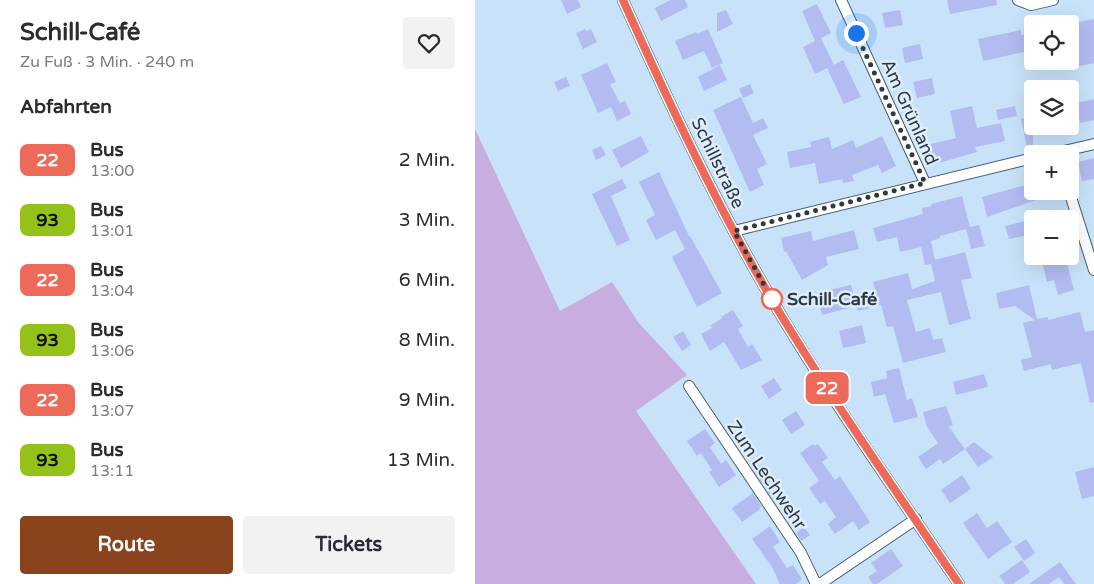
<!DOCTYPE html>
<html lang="de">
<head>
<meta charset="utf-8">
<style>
  :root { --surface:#fff; --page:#f2f2f3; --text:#2b2b33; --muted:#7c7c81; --accent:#89431d }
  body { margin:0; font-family:"Varela Round",sans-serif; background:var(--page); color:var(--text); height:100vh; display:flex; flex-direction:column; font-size:19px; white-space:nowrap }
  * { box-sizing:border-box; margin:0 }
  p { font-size:16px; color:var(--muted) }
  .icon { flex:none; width:28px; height:28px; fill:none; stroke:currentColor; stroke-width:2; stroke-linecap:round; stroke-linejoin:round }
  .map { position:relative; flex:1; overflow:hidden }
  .sheet { display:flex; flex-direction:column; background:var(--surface); width:475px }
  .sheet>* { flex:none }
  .badge { padding:0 10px; border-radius:8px; font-size:18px; line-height:32px }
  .tools { position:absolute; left:549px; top:15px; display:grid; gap:10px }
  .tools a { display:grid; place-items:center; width:55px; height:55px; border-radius:5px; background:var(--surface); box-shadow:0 5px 20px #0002; font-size:25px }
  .you { position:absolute; width:25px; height:25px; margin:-12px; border:4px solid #fff; border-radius:50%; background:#1a73e8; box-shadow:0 0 0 8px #1a73e833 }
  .map>.badge { position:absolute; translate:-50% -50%; box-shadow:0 0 0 2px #fff }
  h2 { padding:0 20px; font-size:19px; line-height:45px }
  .round { display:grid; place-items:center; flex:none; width:52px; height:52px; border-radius:5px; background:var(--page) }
  .head { display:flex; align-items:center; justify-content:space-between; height:85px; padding:0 20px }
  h1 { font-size:24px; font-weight:700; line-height:38px }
  .action { display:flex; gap:10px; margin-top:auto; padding:10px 20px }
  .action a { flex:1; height:58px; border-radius:5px; background:var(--accent); color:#fff; font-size:20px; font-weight:700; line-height:58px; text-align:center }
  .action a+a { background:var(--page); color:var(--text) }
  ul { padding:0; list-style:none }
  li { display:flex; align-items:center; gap:15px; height:60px; padding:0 20px }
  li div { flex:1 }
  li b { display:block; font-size:19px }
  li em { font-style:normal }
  li .badge { min-width:55px; font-weight:700; text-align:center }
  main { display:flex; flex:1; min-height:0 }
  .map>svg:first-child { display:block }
  .green { fill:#c8ade1 }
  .building { fill:#b2bcf1 }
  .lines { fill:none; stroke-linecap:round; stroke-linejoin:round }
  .street-casing { stroke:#475e71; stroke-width:12 }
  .street { stroke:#fff; stroke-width:10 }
  .line-casing { stroke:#fff; stroke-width:11 }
  .line { stroke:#ed6a5a; stroke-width:8 }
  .walk { stroke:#2f3942; stroke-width:5; stroke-dasharray:0 9 }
  .stop-dot { fill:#fff; stroke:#ed6a5a; stroke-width:2.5 }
  .labels { text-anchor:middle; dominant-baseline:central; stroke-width:5; stroke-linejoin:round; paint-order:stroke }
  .street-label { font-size:18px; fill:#2f3942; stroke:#dfeefc }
  .stop-label { font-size:18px; font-weight:bold; fill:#2f3942; stroke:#dfeefc; text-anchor:start }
</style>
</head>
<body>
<main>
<section class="sheet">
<div class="head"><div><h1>Schill-Café</h1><p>Zu Fuß · 3 Min. · 240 m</p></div><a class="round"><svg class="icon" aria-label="heart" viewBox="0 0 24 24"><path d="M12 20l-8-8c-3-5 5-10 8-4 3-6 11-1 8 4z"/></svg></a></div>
<h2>Abfahrten</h2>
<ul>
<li><span class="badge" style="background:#ed6a5a;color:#fff">22</span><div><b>Bus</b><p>13:00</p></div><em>2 Min.</em></li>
<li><span class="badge" style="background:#94c11a;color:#111">93</span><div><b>Bus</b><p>13:01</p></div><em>3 Min.</em></li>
<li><span class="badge" style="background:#ed6a5a;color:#fff">22</span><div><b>Bus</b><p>13:04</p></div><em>6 Min.</em></li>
<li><span class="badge" style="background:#94c11a;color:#111">93</span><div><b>Bus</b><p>13:06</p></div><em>8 Min.</em></li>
<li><span class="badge" style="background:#ed6a5a;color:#fff">22</span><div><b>Bus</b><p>13:07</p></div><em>9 Min.</em></li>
<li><span class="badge" style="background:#94c11a;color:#111">93</span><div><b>Bus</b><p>13:11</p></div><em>13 Min.</em></li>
</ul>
<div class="action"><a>Route</a><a>Tickets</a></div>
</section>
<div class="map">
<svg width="619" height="584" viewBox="0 0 619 584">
  <rect width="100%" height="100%" fill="#c8e3f9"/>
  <path class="green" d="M0,129L85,311L137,282L163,322L212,375L161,411L281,584H0Z"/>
  <path class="building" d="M86,0H103L106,7L92,14Z
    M195,0H210L213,7L186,21L180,8Z
    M472,0H521L522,5L475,14Z
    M342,4L356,33L346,38L359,65L368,60L386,97L369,104L352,68L340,74L328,47L344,39L340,41L327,11Z
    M251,10L258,24L242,32V13Z
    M425,10L428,25L410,28L407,13Z
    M619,19V63L600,67L595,44V24Z
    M110,29L111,31L116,29L122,42L108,49L101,33Z
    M233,29L248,63L237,68L229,51L208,60L200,41L221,32L222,34Z
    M546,30V35L558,32V50L508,61L503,39Z
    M445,44L448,59L430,63L427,48Z
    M132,63L141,82L135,84L145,103L150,101L156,114L142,121L136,107L123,113L106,75Z
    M245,65L252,80L229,91L223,77Z
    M91,77L95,86L83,91L79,82Z
    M457,78L460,94L442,98L438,82Z
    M275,84L279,93L268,98L264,89Z
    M266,97L278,123L288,118L293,128L278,135L292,164L282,169L289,185L275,192L238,110Z
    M619,99V120L605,123L601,103Z
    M497,106L502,128L526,123L530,141L500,147L502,152L454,166L452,145L481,138L475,111Z
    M540,106L542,116L523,120L521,110Z
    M558,116V151L553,152L546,119Z
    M166,136L174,152L146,168L137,150Z
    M407,136L421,166L407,173L403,165L377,175L379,181L368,183L367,179L344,184L340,163L315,168L312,152L336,147L335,142L354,137L357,149L378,140L381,148Z
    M126,146L131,155L121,160L117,150Z
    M619,158V179L607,181L603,162Z
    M184,172L214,236H215L247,293L222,307L197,257L210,249L200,230L181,240L171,220L180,215L164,182Z
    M147,179L152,188L136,196L155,240L142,246L117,194Z
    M558,183V191L581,193L512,217L507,197Z
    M487,196L495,227L504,225L510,246L496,249L491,229L465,236V238L456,241L460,260L490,252L497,278L486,280L496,319L474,325L466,292L432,300L441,332L455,328L458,340L467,338L471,352L428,363L418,326L412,327L406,305L383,311L381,306L347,315L341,293L376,285L380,301L402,296L398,282L433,273L437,289L460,281L456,264L450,265L446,247L425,252L422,237L402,242L398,228L448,214L447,208L457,206L456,204Z
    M558,219V234L534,239L530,226Z
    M379,230L384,249L351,257L353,265L327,280L311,251L309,252L306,238L336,231L338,241Z
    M566,256H590L599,290L583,295L579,280L572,282Z
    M554,285L562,319L573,317V320L605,312L610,332L619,330V402L615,403L606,363L577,370L576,364L549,371L546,360L557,357L548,323L560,320L540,306L524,309L521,293Z
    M258,310L268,326L263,329L273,347L277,344L287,360L266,370L249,342L235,351L226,334L237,328L235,326L247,318L246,317Z
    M387,325L391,343L368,348L364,331Z
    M208,331L216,345L207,351L198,337Z
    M424,368L432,400L437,398L443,417L419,423L410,394L399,397L396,382L412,378L411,371Z
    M509,374L513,387L481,395L478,382Z
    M299,378L307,390L294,399L286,386Z
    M471,406L478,425L474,427L490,449L468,464L465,459L451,469L443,457L463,443L452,427L448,412Z
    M321,411L330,425L316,434L307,420Z
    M230,429L240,443L235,447L246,464L251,460L261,475L244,487L234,472L237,470L226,453L222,456L212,441Z
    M499,442L518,457L503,467L490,449Z
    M338,444L340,446L343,444L353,458L347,462L360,480L365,476L395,522L384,530L378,521L360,534L353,524L361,517L350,501L345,504L334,488L344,481L325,453Z
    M285,465L304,494L297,498L278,470Z
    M619,467V496L607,499L600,472Z
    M487,475L496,489L475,503L466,490Z
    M278,493L286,506L284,510L267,522L257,508Z
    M502,513L512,528L522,521L537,542L513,559L488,523Z
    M295,526L305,542L298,547L312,568L318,565L327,579L321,584H305L297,567L277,539Z
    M329,527L335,535L326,541L321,533Z
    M551,539L560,553L549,561L539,547Z
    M416,549L428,566L402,584H398L393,577L402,571L396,563Z
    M547,560L555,572L538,584H530L524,576Z
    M585,562L601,584H589L584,577L574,584H554Z"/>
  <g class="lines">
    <defs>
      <path id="street" d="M148,0C195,105 244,211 303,310C359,404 423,494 484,584
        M366,0L450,183
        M543,0L556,5L578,0
        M576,154L619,144
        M594,191L619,270
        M259,231L558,158
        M214,386L326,553L341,584
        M345,584L441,519"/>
    </defs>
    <use href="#street" class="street-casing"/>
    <use href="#street" class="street"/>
  </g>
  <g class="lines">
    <defs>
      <path id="line" d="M148,0C195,105 244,211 303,310C360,404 423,494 484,584"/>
    </defs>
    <use href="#line" class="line-casing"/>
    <use href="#line" class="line"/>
    <path class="walk" d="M297,299L259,231L450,183L381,33"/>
  </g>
  <circle class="stop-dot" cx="297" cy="299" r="10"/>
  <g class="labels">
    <g class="street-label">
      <text transform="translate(435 112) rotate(66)">Am Grünland</text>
      <text transform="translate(243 163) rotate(64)">Schillstraße</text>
      <text transform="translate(292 475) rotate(56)">Zum Lechwehr</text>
    </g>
    <g class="stop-label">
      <text x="312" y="299">Schill-Café</text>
    </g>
  </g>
</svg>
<div class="tools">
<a><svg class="icon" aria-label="locate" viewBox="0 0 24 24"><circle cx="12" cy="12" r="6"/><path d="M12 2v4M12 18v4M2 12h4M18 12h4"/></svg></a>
<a><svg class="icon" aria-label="layers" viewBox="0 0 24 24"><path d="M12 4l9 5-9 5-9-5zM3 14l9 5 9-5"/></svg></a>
<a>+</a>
<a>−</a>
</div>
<div class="you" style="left:381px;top:33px"></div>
<b class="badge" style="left:352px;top:388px;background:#ed6a5a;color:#fff">22</b>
</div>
</main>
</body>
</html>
